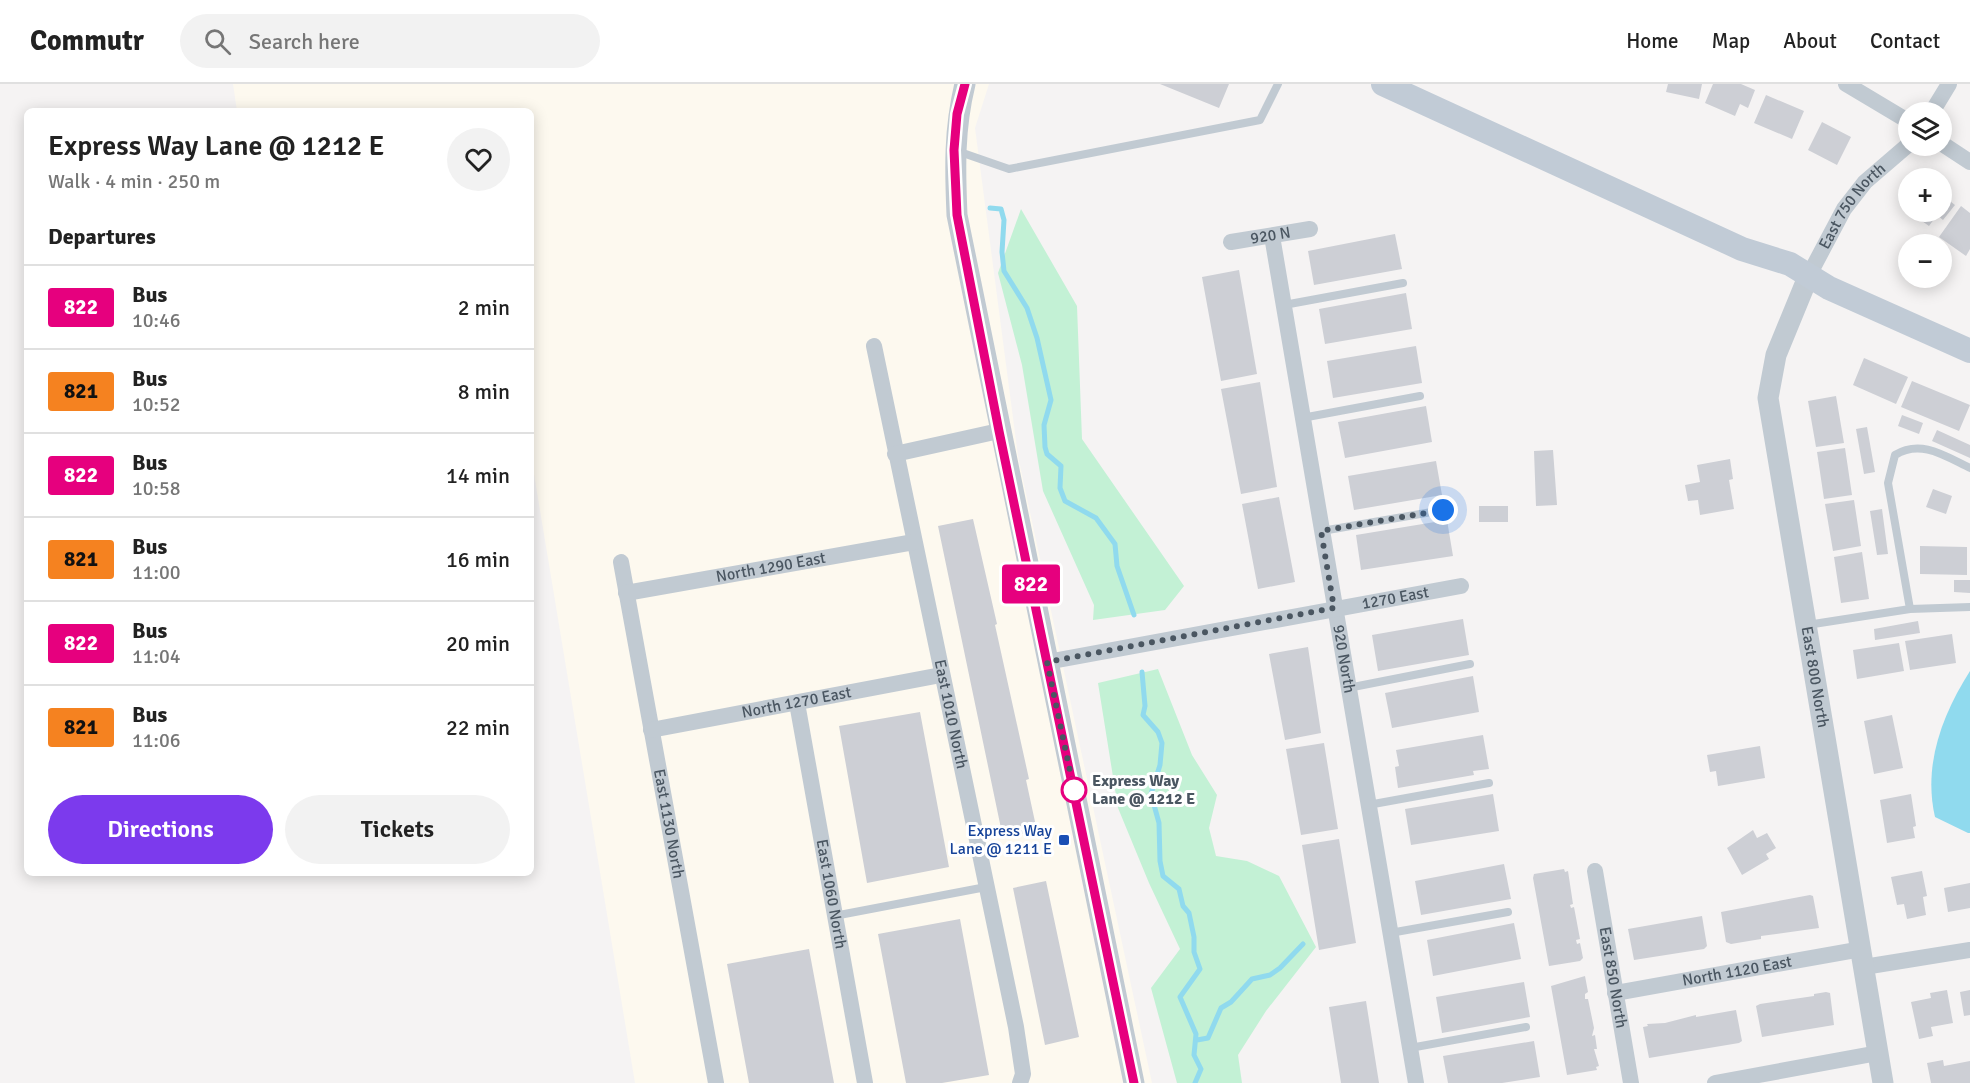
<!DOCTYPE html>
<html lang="en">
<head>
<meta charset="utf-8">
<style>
  :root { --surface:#fff; --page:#f2f2f2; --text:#222; --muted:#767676; --line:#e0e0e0; --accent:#7c3aed }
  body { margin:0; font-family:Signika,sans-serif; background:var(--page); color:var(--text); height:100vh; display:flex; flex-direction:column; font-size:22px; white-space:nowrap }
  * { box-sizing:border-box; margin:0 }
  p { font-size:20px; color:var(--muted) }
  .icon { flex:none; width:33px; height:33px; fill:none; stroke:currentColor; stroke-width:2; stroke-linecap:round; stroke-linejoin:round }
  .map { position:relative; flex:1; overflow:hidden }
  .panel { position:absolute; left:24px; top:24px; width:510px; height:768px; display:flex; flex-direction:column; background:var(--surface); border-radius:9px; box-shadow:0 3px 15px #0003 }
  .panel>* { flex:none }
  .badge { padding:0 12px; border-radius:4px; font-size:21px; line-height:39px }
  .tools { position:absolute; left:1898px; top:18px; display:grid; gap:12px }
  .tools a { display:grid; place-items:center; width:54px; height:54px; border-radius:50%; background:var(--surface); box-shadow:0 3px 15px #0003; font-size:30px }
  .you { position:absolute; width:30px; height:30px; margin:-15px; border:4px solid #fff; border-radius:50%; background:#1a73e8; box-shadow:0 0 0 9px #1a73e833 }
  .map>.badge { position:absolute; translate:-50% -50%; box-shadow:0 0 0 3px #fff }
  h2 { padding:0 24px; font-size:22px; line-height:54px }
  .round { display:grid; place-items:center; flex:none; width:63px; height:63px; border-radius:32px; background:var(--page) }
  .overview { display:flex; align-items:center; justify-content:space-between; height:102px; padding:0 24px }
  h1 { font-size:28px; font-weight:600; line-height:45px }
  .cta { display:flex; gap:12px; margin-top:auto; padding:12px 24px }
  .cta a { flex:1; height:69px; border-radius:36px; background:var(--accent); color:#fff; font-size:24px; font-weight:600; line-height:69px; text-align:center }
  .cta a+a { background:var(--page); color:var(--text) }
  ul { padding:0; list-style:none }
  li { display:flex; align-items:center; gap:18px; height:84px; padding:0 24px; border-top:2px solid var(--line) }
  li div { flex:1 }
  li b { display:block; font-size:22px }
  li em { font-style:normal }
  li .badge { min-width:66px; font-weight:700; text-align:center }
  header { display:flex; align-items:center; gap:36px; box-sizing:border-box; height:84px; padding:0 30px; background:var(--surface); border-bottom:2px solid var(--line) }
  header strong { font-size:28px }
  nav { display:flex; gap:33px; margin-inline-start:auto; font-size:21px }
  .search { width:420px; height:54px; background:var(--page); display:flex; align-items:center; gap:15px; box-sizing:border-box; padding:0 21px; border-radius:33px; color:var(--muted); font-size:22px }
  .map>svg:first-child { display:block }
  .commercial { fill:#fdf9ef }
  .green { fill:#c3f1d5 }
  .water { fill:#90daee }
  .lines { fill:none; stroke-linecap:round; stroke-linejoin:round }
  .stream { stroke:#90daee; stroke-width:5 }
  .building { fill:#cdcfd5 }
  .service { stroke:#c1cad2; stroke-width:8 }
  .minor { stroke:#c1cad2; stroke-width:16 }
  .tertiary { stroke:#c1cad2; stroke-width:21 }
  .secondary { stroke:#c1cbd6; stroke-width:24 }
  .line-casing { stroke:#fff; stroke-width:14 }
  .line { stroke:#e6007e; stroke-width:9 }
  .walk { stroke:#4a5661; stroke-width:6; stroke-dasharray:0 10.8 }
  .stop-dot { fill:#fff; stroke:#e6007e; stroke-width:3 }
  .transit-dot { fill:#1a4fb4; stroke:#fff; stroke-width:2 }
  .labels { text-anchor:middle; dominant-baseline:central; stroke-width:6; stroke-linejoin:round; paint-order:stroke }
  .street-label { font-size:16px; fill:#4a5661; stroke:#fff }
  .stop-label { font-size:16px; font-weight:bold; fill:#4a5661; stroke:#fff; text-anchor:start }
  .transit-label { font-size:16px; fill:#164399; stroke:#fff; text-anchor:end }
</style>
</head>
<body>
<header>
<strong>Commutr</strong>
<div class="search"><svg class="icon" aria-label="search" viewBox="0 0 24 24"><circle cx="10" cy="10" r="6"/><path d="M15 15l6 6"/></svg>Search here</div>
<nav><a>Home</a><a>Map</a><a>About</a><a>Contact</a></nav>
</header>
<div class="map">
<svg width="1970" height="999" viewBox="0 0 1970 999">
  <rect width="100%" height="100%" fill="#f5f3f3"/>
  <path class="commercial" d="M233,0H989L975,44L1018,372L1152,999H635L531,372V27H237Z"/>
  <path class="green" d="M1021,125L1077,222L1082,355L1184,502L1165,526L1093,536L1094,521L1043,407L1022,281L998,189Z
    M1158,585L1192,671L1217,711L1209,744L1216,772L1247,777L1279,792L1316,863L1266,927L1238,971L1242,999H1177L1151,904L1180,865L1149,799L1118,724L1098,599Z"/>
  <path class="water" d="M1970,587V749H1968L1935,733C1923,681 1942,631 1970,587Z"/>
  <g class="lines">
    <path class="stream" d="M990,124L1001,125L1004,136L1002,168L1004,187L1027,224L1037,254L1051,316L1044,341L1045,363L1047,370L1061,382L1060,404L1065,417L1096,434L1115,460L1117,482L1134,531
      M1142,588L1145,622L1143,631L1158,648L1162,659L1160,681L1151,710L1159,739L1160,777L1163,792L1179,805L1183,822L1189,829L1194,853V868L1200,885L1180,913L1196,950L1194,971L1201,985L1195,999
      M1197,956L1208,954L1221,924L1231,918L1252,895L1270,891L1280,884L1303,860"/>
  </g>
  <path class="building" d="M1160,0H1229L1219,24Z
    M1668,0H1702L1699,15L1666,8Z
    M1713,0H1741L1755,6L1748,24L1740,20L1735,32L1705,19Z
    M1766,11L1804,27L1792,55L1754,39Z
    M1822,38L1851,53L1837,81L1808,66Z
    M1941,110L1955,121L1943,136L1937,131L1929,142L1909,128H1941Z
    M1961,122L1970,129V165L1966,172L1939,153Z
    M1395,150L1402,185L1314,201L1308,167Z
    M1239,186L1257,290L1221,297L1202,193Z
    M1406,209L1412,245L1325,260L1319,225Z
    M1416,262L1422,299L1333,314L1327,277Z
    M1864,274L1908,293L1896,320L1853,301Z
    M1912,297L1970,321L1959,347L1901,323Z
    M1260,298L1277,403L1241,410L1221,305Z
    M1836,312L1844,359L1816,363L1808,317Z
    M1426,322L1432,358L1345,374L1338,338Z
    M1902,331L1923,339L1919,350L1898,342Z
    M1867,343L1875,388L1864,390L1856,345Z
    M1937,346L1970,361V374L1932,357Z
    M1845,364L1852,411L1824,415L1817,368Z
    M1553,366L1557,421L1536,422L1534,367Z
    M1730,375L1733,395L1729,396L1734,425L1700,431L1698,416L1688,417L1685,401L1700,398L1697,381Z
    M1436,377L1442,411L1354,426L1348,392Z
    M1933,405L1952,412L1946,430L1926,423Z
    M1279,413L1295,498L1258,505L1242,420Z
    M1854,416L1861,462L1833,467L1825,420Z
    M1479,422H1508V438H1479Z
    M1882,425L1888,470L1877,471L1870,427Z
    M973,435L997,540L995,541L1029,695L1026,696L1037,747L1003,754L938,442Z
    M1447,436L1453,472L1361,486L1356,451Z
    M1920,462L1967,463V491L1920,490Z
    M1862,468L1869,515L1841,519L1834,473Z
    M1954,496H1970V509L1954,508Z
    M1463,535L1469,571L1378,587L1372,551Z
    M1918,537L1920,549L1875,556L1874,545Z
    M1952,550L1956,579L1910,586L1905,557Z
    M1899,559L1904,587L1857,595L1853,566Z
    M1308,563L1321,649L1285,656L1269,570Z
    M1473,592L1479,628L1392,644L1385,609Z
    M920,628L949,783L867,799L839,642Z
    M1892,631L1903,684L1874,690L1864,637Z
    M1483,651L1489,685L1473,687L1474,691L1398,704L1395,683L1399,682L1396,666Z
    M1324,659L1338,745L1301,751L1286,665Z
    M1760,662L1765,694L1718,702L1716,687L1710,688L1707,671Z
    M1493,710L1499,747L1411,761L1405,725Z
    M1911,710L1916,742L1913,743L1915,754L1887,759L1880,716Z
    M1753,746L1757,754L1767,749L1776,764L1766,770L1769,775L1742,791L1727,764Z
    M1339,755L1356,859L1319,866L1302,761Z
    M1504,780L1511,815L1421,831L1415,797Z
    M1564,785L1565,788L1568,787L1573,820L1570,821L1571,824L1574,823L1580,855L1576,856L1577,860L1580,859L1583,874L1580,877L1549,882L1533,794L1534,790Z
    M1922,787L1927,812L1923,813L1926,831L1907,835L1904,820L1897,821L1891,793Z
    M1046,797L1079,953L1045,961L1013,804Z
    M1970,799V824L1948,828L1944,804Z
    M1810,811L1813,812L1819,844L1761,852V855L1731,860L1726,858L1721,828Z
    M1702,832L1707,862L1704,865L1634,876L1628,845Z
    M960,835L989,991L942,999H906L878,850Z
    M1514,839L1521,875L1433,892L1427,856Z
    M809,865L834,999H749L727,880Z
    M1585,892L1588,908L1585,910V915H1588L1594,944L1592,952L1595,951L1597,965H1594L1599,982L1596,983L1597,986L1567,991L1551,902Z
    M1524,898L1530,933L1442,949L1436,913Z
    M1947,906L1953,939L1931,943L1933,952L1919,955L1911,918L1931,914L1930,909Z
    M1970,906V931L1964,932L1960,908Z
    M1826,908L1830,909L1834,941L1762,953L1756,922L1760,920L1814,912V910Z
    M1366,917L1379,999H1341L1329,923Z
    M1736,926L1742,957L1739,959L1649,974L1643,943L1648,942L1647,940L1665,939L1696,931V933Z
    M1534,957L1540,993L1502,999H1448L1443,972Z
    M1943,976L1944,982L1970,977V999H1931L1927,979Z"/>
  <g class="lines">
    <path class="service" d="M957,67L1009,85L1260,36L1278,0
      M1284,221L1403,199
      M1302,334L1420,312
      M1322,447L1443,426
      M1910,525L1888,399L1895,371C1921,355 1945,372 1970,384
      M1807,541L1910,525L1970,523
      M1348,604L1470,580
      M1368,721L1489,699
      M834,832L986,803
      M1390,849L1508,828
      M1410,964L1526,943"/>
    <g class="minor">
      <path d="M1846,0L1908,37"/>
      <path d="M1932,28L1949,0"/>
      <path d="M1941,59L1970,78"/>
      <path id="s1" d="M1272,152L1416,999"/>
      <path id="s2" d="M1231,158L1310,145"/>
      <path id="s3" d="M1808,193L1844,125L1865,98L1908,61"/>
      <path id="s4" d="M874,262L1016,943L1023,990L1020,999"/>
      <path d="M895,370L999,347"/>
      <path id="s5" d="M621,478L716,999"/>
      <path id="s6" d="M626,509L914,458"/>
      <path id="s7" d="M1047,578L1461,502"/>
      <path id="s8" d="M797,619L865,999"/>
      <path id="s9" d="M651,646L941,591"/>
      <path id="s10" d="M1595,787L1631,999"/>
      <path d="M1864,883L1970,866"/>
      <path id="s11" d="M1615,909L1861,865"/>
      <path d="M1715,999L1878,969"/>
    </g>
    <g class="tertiary">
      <path d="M965,0C954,45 955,85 957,131L1134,999"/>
      <path id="s12" d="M1808,193L1776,271L1768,314L1883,999"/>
    </g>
    <path class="secondary" d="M1383,0L1742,165L1790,180L1829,204L1970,267"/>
  </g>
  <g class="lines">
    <defs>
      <path id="line" d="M965,0L957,30L954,66L957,131L999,347L1134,999"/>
    </defs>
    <use href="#line" class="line-casing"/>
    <use href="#line" class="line"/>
    <path class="walk" d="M1074,706L1047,578L1334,524L1321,447L1443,426"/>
  </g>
  <circle class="stop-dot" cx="1074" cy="706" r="12"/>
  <rect class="transit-dot" x="1058" y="750" width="12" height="12" rx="3"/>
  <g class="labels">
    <g class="street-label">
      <text stroke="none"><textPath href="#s3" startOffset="84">East 750 North</textPath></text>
      <text stroke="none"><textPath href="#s2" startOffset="40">920 N</textPath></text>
      <text stroke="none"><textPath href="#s6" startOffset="147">North 1290 East</textPath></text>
      <text stroke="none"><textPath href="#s7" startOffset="354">1270 East</textPath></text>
      <text stroke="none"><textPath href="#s1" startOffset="429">920 North</textPath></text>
      <text stroke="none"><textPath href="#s12" startOffset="411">East 800 North</textPath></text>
      <text stroke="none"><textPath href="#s9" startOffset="148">North 1270 East</textPath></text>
      <text stroke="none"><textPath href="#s4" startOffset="376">East 1010 North</textPath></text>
      <text stroke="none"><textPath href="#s5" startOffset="266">East 1130 North</textPath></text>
      <text stroke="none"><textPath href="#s8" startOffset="194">East 1060 North</textPath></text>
      <text stroke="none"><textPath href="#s11" startOffset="124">North 1120 East</textPath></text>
      <text stroke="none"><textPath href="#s10" startOffset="108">East 850 North</textPath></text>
    </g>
    <g class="stop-label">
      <text x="1092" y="697">Express Way<tspan x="1092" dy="18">Lane @ 1212 E</tspan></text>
    </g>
    <g class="transit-label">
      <text x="1052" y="747">Express Way<tspan x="1052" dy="18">Lane @ 1211 E</tspan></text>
    </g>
  </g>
</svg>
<div class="tools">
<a><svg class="icon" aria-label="layers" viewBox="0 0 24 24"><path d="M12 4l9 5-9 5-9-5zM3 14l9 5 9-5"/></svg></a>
<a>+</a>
<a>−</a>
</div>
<div class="you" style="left:1443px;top:426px"></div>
<b class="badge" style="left:1031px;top:500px;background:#e6007e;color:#fff">822</b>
<section class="panel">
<div class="overview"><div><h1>Express Way Lane @ 1212 E</h1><p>Walk · 4 min · 250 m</p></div><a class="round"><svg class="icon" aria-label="heart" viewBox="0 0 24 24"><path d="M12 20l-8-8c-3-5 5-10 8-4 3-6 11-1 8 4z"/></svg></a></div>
<h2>Departures</h2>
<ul>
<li><span class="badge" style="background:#e6007e;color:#fff">822</span><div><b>Bus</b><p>10:46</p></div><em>2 min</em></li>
<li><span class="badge" style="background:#f58220;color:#111">821</span><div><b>Bus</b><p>10:52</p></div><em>8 min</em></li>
<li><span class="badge" style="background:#e6007e;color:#fff">822</span><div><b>Bus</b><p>10:58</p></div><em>14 min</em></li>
<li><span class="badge" style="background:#f58220;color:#111">821</span><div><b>Bus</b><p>11:00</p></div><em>16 min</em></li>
<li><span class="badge" style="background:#e6007e;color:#fff">822</span><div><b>Bus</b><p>11:04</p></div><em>20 min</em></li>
<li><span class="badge" style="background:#f58220;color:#111">821</span><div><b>Bus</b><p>11:06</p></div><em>22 min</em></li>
</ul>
<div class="cta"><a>Directions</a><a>Tickets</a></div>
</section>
</div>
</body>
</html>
